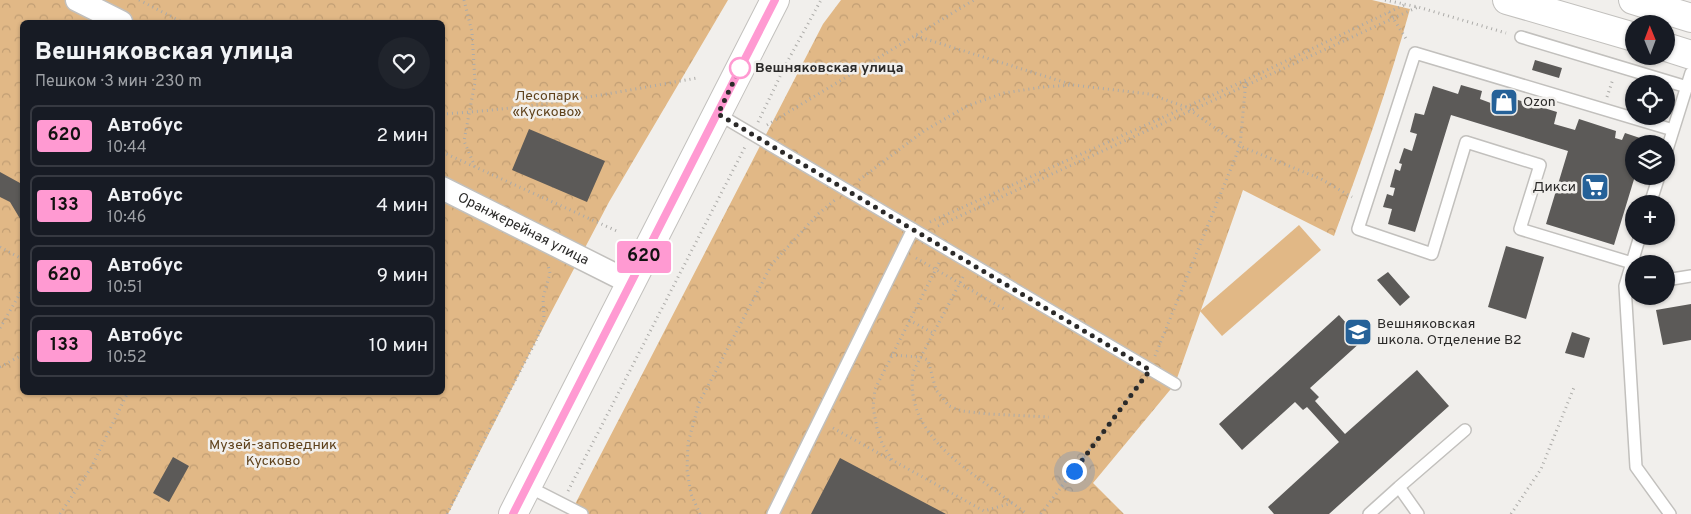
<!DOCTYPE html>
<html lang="ru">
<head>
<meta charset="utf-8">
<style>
  :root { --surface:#171b24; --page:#20242c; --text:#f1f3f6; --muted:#9ea1a6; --line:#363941 }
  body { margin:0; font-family:Overpass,sans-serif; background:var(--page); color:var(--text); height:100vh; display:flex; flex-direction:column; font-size:19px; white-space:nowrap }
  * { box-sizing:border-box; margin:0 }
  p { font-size:16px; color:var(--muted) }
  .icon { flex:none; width:28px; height:28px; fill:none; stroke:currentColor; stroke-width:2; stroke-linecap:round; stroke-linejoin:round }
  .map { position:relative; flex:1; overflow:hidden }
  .sheet { position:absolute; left:20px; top:20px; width:425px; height:375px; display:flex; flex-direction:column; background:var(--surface); border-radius:8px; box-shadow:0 1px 4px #0004 }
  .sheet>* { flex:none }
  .badge { padding:0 10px; border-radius:4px; font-size:18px; line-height:32px }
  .needle { width:32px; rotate:359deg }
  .buttons { position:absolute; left:1625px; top:15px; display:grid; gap:10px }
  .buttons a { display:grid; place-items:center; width:50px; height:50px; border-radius:50%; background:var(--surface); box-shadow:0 1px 4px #0004; font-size:25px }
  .you { position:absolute; width:25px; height:25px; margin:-12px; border:4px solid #fff; border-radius:50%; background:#1a73e8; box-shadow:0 0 0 8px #1a73e833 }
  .map>.badge { position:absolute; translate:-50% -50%; box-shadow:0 0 0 2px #fff }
  .round { display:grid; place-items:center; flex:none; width:52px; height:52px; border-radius:26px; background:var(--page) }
  .summary { display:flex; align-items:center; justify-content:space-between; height:85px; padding:0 15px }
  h1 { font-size:24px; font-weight:800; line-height:38px }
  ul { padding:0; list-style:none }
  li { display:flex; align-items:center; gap:15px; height:62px; margin:0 10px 8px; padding:0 5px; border:2px solid var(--line); border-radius:8px }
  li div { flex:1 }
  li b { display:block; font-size:19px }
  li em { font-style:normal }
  li .badge { min-width:55px; font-weight:700; text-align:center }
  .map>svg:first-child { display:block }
  .park { fill:url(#park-crowns); fill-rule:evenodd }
  .pitch { fill:#e1b886 }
  .building { fill:#5c5a58 }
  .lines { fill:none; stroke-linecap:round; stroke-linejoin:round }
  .lane-casing { stroke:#c2c0bd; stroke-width:14 }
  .street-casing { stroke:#c2c0bd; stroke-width:25 }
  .secondary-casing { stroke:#c2c0bd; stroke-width:30 }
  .path { stroke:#acaba8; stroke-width:3; stroke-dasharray:1 4; stroke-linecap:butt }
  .lane { stroke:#fff; stroke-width:11 }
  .street { stroke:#fff; stroke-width:22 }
  .secondary { stroke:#fff; stroke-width:28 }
  .line-casing { stroke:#fff; stroke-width:11 }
  .line { stroke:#ff9ad2; stroke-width:8 }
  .walk { stroke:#2b2a29; stroke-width:5; stroke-dasharray:0 9 }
  .stop-dot { fill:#fff; stroke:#ff9ad2; stroke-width:2.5 }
  .labels { text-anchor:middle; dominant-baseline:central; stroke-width:5; stroke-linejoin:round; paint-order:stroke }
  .stop-label { font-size:14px; font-weight:bold; fill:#2b2a29; stroke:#f1efec; text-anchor:start }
  .park-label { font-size:14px; fill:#5f421c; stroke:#f1efec }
  .poi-label { font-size:14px; fill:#2b2a29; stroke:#f1efec; text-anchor:start }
  .street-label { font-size:14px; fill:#2b2a29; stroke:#f1efec }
</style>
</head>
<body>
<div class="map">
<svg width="1691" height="514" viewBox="0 0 1691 514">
  <defs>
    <pattern id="park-crowns" width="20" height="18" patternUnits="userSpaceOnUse" patternTransform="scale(1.25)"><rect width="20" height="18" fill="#e1b886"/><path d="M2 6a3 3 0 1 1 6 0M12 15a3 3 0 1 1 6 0" fill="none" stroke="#c19e74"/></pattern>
  </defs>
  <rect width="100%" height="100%" fill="#f1efec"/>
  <path class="park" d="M0,0H728L609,202L536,341L448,514H0ZM22,22H442V392H22Z
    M841,0H1372L1410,9C1389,85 1362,161 1334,236L1243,190L1175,384L1093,483L1124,514H570L823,24Z"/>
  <path class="pitch" d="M1299,225L1321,250L1222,336L1200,311Z"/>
  <path class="building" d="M1535,60L1562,68L1559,78L1532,70Z
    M1461,85L1482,91L1480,99L1496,105L1499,94L1557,112L1554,124L1575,130L1579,119L1616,131L1615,138L1622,140L1625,133L1646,140L1645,144H1634V176H1635L1614,245L1546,224L1568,151L1451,115L1415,232L1388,224L1392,209L1383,207L1387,194L1393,196L1395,188L1390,187L1395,169L1400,171L1402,164L1399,163L1404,148L1412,151L1417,134L1410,132L1415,113L1424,115L1433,86L1458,94Z
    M529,129L605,161L587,202L512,170Z
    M0,172L20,183L22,186V222L10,202L0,197Z
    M1506,246L1544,257L1526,319L1488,307Z
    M1388,272L1410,297L1400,306L1377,280Z
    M1691,304V340L1663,345L1656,310Z
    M1339,315L1362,341L1310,388L1319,397L1315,401L1345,434L1417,370L1449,406L1329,514H1274L1268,507L1339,442L1307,407L1303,410L1295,402L1242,450L1219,424Z
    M1572,332L1590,338L1584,358L1565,353Z
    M173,457L189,466L169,502L153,493Z
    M840,458L946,514H811Z"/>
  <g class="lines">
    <defs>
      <path id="lane" d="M1521,37L1687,87
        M718,114L1175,384
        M1666,153L1691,73
        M1650,204L1659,176
        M1640,236L1625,286L1636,467L1670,514
        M1632,263L1520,229L1540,165L1466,142L1432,254L1358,229L1415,53L1673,130
        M1666,280L1691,276
        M527,486L582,514
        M1399,487L1465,430
        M773,514L913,229
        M1369,514L1399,487L1418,514"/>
      <g id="street">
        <path d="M77,0L121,22"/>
        <path id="s1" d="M442,188L631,283"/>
      </g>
      <path id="secondary" d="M1507,0L1634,37
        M1633,0L1691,18
        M1666,47L1691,55
        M513,514L775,0"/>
    </defs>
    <use href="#lane" class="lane-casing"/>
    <use href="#street" class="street-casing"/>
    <use href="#secondary" class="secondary-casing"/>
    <path class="path" d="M139,0L182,22
      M464,0L472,32L475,82L464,141L475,167
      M1385,0L1418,7L1506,33
      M1389,12L1407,40
      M916,36L1070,84
      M1607,97L1613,79
      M442,114C529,109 613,93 697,78
      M758,122L786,64L821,0
      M767,125L974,0
      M442,152L619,232
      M859,180L924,131L967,106L1004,93L1043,87L1073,85L1149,94L1186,107L1240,146L1321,179L1352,197
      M930,222L1246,80L1404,5
      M938,226L1418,7
      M0,247L22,259
      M916,258L1004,309
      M939,263L875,389L873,407L877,428L882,443L892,460L984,511L1012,503L1027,514
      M963,277L913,372C904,435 969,470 1012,503
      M909,320L933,333
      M0,328L22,290
      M891,355L920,357L928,360L936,390L949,406L962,411L988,414L1049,417
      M1155,356L1240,146L1246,80
      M0,367L22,355
      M833,428L891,460
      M568,491L745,147
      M60,514L91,468L128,392
      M447,514L491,426L536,341L544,319L543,298L550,273L548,265
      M700,514L691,494L687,470L688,443L699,403L772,264L818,214L835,200
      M1041,514L1141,381
      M1511,514L1541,469L1575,385"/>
    <use href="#lane" class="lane"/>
    <use href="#street" class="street"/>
    <use href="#secondary" class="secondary"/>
  </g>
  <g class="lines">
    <defs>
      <path id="line" d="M513,514L775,0"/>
    </defs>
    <use href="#line" class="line-casing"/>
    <use href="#line" class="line"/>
    <path class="walk" d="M740,68L718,114L1150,370L1074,471"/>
  </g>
  <defs>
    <symbol id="shop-square" viewBox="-11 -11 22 22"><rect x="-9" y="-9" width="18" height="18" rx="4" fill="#256198" stroke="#f1efec"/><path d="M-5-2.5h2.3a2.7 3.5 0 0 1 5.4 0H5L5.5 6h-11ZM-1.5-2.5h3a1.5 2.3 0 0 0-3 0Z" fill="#fff"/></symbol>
    <symbol id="supermarket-square" viewBox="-11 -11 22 22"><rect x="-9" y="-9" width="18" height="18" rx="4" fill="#256198" stroke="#f1efec"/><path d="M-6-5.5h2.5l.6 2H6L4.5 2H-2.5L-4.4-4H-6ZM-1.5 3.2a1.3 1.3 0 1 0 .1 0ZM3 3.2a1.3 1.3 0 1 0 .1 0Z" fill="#fff"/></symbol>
    <symbol id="school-square" viewBox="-11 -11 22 22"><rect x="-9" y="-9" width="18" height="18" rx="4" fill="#256198" stroke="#f1efec"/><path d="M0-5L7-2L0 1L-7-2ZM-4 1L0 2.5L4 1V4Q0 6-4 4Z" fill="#fff"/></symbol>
  </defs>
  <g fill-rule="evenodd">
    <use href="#shop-square" x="1488" y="86" width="32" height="32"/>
    <use href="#supermarket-square" x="1579" y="171" width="32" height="32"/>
    <use href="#school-square" x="1342" y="316" width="32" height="32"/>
  </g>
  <circle class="stop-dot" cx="740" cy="68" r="10"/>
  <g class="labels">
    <g class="stop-label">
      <text x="755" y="68">Вешняковская улица</text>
    </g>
    <g class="park-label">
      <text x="547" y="96">Лесопарк<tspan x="547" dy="16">«Кусково»</tspan></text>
      <text x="273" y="445">Музей-заповедник<tspan x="273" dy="16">Кусково</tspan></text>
    </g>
    <g class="poi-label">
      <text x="1523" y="102">Ozon</text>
      <text x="1576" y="187" text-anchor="end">Дикси</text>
      <text x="1377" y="324">Вешняковская<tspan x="1377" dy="16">школа. Отделение В2</tspan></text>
    </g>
    <g class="street-label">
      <text stroke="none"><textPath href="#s1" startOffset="91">Оранжерейная улица</textPath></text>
    </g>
  </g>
</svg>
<div class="buttons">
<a><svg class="needle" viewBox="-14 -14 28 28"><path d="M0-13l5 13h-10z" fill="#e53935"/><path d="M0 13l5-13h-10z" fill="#9ea1a6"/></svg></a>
<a><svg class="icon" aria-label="locate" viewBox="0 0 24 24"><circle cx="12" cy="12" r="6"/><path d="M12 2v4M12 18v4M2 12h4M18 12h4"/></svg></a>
<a><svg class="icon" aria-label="layers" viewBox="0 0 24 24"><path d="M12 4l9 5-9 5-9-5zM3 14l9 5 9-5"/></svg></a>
<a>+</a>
<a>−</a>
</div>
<div class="you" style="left:1074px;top:471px"></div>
<b class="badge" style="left:644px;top:257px;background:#ff9ad2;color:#111">620</b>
<section class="sheet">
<div class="summary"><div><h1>Вешняковская улица</h1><p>Пешком · 3 мин · 230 m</p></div><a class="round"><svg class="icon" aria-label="heart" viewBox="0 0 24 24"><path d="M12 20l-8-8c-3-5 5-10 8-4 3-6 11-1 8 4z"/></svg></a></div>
<ul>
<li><span class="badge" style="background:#ff9ad2;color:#111">620</span><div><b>Автобус</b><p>10:44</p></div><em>2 мин</em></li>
<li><span class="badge" style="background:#ff9ad2;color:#111">133</span><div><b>Автобус</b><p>10:46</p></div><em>4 мин</em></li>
<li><span class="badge" style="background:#ff9ad2;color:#111">620</span><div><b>Автобус</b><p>10:51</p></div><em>9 мин</em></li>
<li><span class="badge" style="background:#ff9ad2;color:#111">133</span><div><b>Автобус</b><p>10:52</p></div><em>10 мин</em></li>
</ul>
</section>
</div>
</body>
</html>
